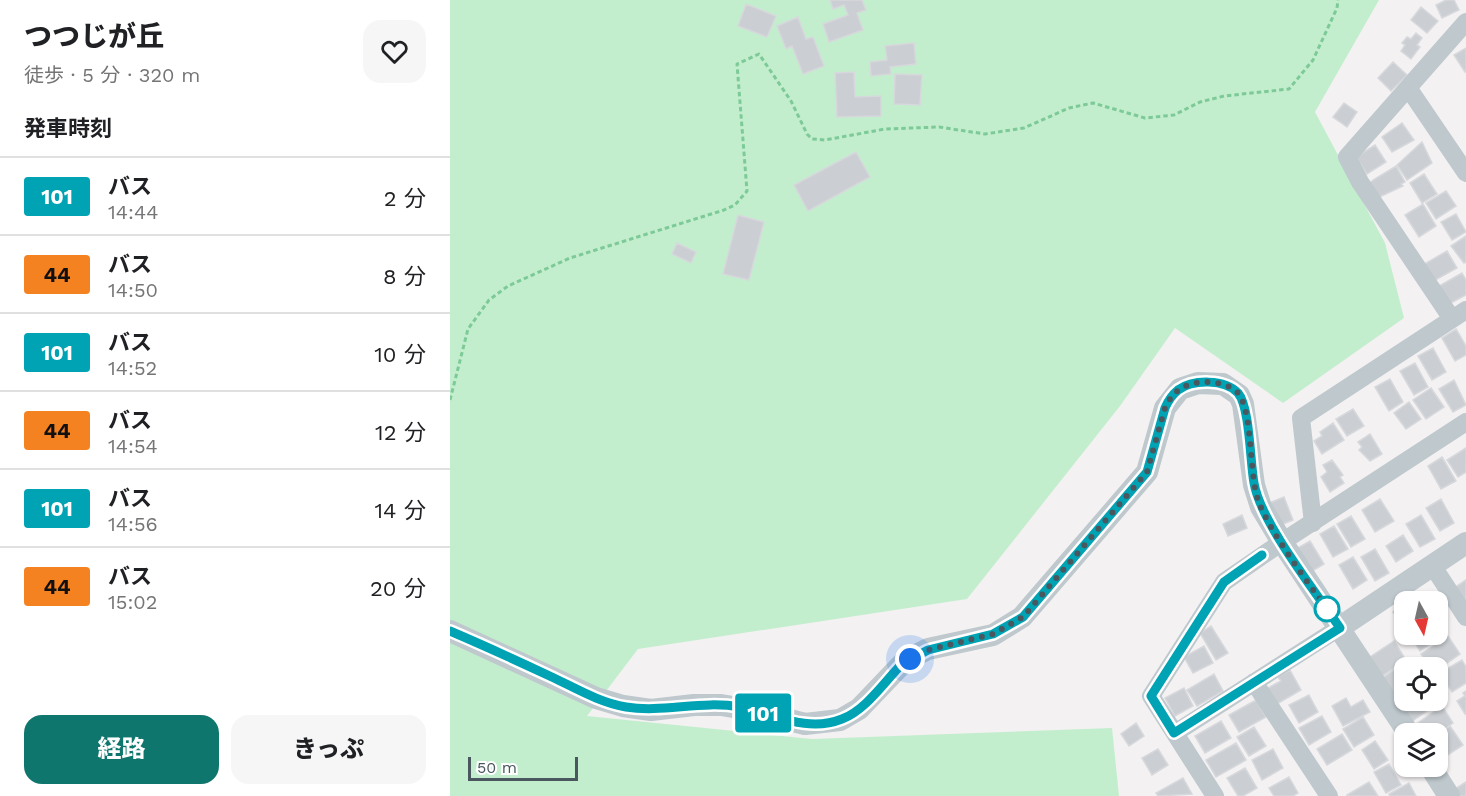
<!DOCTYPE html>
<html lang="ja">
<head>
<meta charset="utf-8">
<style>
  :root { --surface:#fff; --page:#f6f6f6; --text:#202124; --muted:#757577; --line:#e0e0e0; --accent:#0f766e }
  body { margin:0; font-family:"Work Sans","Noto Sans JP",sans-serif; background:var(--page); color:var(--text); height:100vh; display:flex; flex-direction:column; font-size:22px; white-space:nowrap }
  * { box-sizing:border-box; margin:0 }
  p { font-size:20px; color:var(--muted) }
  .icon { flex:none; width:33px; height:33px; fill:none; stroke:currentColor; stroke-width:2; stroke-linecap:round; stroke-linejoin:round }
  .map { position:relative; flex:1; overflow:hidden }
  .side { display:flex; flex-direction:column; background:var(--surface); width:450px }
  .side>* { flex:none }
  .badge { padding:0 12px; border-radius:4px; font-size:21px; line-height:39px }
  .needle { width:39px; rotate:172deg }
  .tools { position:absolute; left:944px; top:591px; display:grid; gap:12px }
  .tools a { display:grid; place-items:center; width:54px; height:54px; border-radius:12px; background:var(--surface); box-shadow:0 2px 4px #0004; font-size:30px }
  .scale { position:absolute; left:18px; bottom:15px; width:110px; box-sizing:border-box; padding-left:6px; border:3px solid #4a575e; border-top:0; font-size:16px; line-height:21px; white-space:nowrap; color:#4a575e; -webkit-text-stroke:4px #fff; paint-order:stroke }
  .you { position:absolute; width:30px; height:30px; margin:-15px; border:4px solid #fff; border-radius:50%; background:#1a73e8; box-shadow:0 0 0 9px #1a73e833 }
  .map>.badge { position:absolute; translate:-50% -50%; box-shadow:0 0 0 3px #fff }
  h2 { padding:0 24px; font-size:22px; line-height:54px }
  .round { display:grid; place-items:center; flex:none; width:63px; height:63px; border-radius:18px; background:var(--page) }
  .summary { display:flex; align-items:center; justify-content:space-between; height:102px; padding:0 24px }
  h1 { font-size:28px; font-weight:800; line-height:45px }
  .cta { display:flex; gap:12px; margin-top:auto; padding:12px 24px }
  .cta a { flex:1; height:69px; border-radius:18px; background:var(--accent); color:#fff; font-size:24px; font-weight:800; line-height:69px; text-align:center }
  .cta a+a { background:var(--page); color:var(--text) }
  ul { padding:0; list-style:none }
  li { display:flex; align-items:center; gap:18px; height:78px; padding:0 24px; border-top:2px solid var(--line) }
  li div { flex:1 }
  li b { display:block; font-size:22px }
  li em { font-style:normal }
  li .badge { min-width:66px; font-weight:700; text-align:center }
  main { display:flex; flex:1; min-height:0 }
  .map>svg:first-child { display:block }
  .green { fill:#c3eecd }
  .building { fill:#cbcfd3; stroke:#d6d8dc; stroke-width:1.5 }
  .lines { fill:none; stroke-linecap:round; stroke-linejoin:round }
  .path { stroke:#7dca98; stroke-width:3; stroke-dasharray:4.5 3; stroke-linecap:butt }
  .minor { stroke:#bec8cd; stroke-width:18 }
  .tertiary { stroke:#bec8cd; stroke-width:22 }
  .line-casing { stroke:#fff; stroke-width:14 }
  .line { stroke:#00a3b4; stroke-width:9 }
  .walk { stroke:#4a575e; stroke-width:6; stroke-dasharray:0 10.8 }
  .stop-dot { fill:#fff; stroke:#00a3b4; stroke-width:3 }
</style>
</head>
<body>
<main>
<section class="side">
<div class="summary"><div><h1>つつじが丘</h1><p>徒歩 · 5 分 · 320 m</p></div><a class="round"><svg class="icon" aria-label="heart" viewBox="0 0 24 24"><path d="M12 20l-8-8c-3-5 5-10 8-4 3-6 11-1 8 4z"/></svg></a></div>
<h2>発車時刻</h2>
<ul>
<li><span class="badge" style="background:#00a3b4;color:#fff">101</span><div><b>バス</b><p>14:44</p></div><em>2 分</em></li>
<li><span class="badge" style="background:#f58220;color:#111">44</span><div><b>バス</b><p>14:50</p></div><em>8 分</em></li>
<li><span class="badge" style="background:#00a3b4;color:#fff">101</span><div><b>バス</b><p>14:52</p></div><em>10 分</em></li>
<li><span class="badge" style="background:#f58220;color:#111">44</span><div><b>バス</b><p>14:54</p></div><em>12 分</em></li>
<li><span class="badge" style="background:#00a3b4;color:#fff">101</span><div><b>バス</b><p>14:56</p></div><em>14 分</em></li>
<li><span class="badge" style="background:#f58220;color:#111">44</span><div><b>バス</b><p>15:02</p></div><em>20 分</em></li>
</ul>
<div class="cta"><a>経路</a><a>きっぷ</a></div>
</section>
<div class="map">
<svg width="1016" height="796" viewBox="0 0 1016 796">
  <rect width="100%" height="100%" fill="#f3f1f2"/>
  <path class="green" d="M0,0H929L865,112L935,243L954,318L833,403L725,328L670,406L517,599L188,649L137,716L362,739L662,728L669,796H0Z"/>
  <path class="building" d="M380,0H412L416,10L407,13L413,30L379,42L373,24L398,15L394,5L383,9Z
    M996,0H1004L1009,10L992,18L986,5Z
    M296,4L326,16L317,37L288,26Z
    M971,7L988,21L977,33L961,20Z
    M348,17L356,39L363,37L374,66L353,74L342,46L336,49L327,26Z
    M966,33L972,38L967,45L970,47L961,59L951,51L955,45L952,43L957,37L961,39Z
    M464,43L466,64L440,67L441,74L421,76L420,62L437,60L435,46Z
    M1016,48V71L1015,72L1004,55Z
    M943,62L957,75L941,91L928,78Z
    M404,72L405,97L431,96V116L387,117L385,73Z
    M445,74L472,75L470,105L444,104Z
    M894,103L907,112L897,127L883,117Z
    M952,123L964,140L942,152L932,137Z
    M972,142L982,163L957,180L947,165Z
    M925,145L936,162L917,174L906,157Z
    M406,152L420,177L358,211L344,185Z
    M946,166L955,182L951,184L953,186L925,199L918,185L923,180Z
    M974,174L987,194L972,203L960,183Z
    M996,191L1006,206L986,219L976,203Z
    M973,204L986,226L969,237L955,215Z
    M1006,214L1016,232L1002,240L991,222Z
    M288,215L314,222L299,280L273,274Z
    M1016,236V262L1014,263L1001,246Z
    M227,243L246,252L241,263L222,254Z
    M997,251L1007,268L980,283L971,266Z
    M1012,273L1016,280V295L999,304L989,286Z
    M1006,329L1016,346V355L1005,361L992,338Z
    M983,348L996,372L982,380L968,356Z
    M965,363L978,387L964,395L950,371Z
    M940,379L953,402L939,411L925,387Z
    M1004,380L1016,405L1003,412L989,389Z
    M981,388L994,407L976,419L963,400Z
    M959,402L971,419L956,429L944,413Z
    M903,409L914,426L897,436L886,419Z
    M883,423L894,440L872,454L864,441L872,436L870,432Z
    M920,434L932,454L920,461L909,450L912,447L908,442Z
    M1016,448V472L1008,477L997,460Z
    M992,457L1006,481L991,489L978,466Z
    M882,460L893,475L890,477L894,483L880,492L871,477L877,472L873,465Z
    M834,497L843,520L828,526L819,503Z
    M930,499L944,521L925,532L912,510Z
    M991,499L1004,523L990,531L976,508Z
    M792,515L797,528L778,536L773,524Z
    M971,515L985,539L970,547L956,524Z
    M901,516L915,539L901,547L887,524Z
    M884,526L898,549L883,557L870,534Z
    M953,535L963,551L946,562L936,546Z
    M860,541L874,564L859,573L846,549Z
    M925,549L939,573L925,581L911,557Z
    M903,557L917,580L903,589L889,565Z
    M1016,580V609L1001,590Z
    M954,605V629L943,612Z
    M987,618L997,633L970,651L959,634H987Z
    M761,626L778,653L766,660L750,633Z
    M998,636L1010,654L987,670V668H980L971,654Z
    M944,641L956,660L929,678L917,659Z
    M754,646L763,663L743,673L734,657Z
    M958,660L963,668H954V690L944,697L931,679Z
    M1012,660L1016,667V683L1002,692L990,673Z
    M840,670L851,690L827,704L818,688L831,681L828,677Z
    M764,674L773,691L747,706L737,690Z
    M734,688L743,706L725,716L715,698Z
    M1016,691V713L1015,714L1007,701L1015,696L1013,693Z
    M859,695L868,712L849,723L839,705Z
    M896,698L901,707L913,700L920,712L893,726L882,706Z
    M806,700L816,717L789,732L779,715Z
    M954,700H986L988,703L961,722L949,703Z
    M992,706L1003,723L987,734H971L965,725Z
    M872,716L881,732L859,745L849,728Z
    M913,717L924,735L904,747L893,729Z
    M771,721L781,738L755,753L745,736Z
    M686,723L694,736L679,746L671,734Z
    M1000,726L1013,745L990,760L987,756V735Z
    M804,727L816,746L799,756L787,737Z
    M892,734L902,750L877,765L867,749Z
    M925,741L938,760L924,769L912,750Z
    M786,743L796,760L766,777L756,760Z
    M708,749L718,765L702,775L692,758Z
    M823,749L833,768L812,780L802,760Z
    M939,764L951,785L936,793L924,772Z
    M795,768L807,788L793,796H788L777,778Z
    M839,777L848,793L843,796H824L819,788Z
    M733,778L742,794L708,796L706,793Z
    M919,782L928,796H897V795Z
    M1016,782V796H1009L1005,789Z
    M959,783L966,796H940L939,794Z"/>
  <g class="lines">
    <path class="path" d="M0,400L18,329L39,300L58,286L120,258L274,210L285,205L297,191L287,64L309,54L341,101L357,134L362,139L375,140L435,129L489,127L535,134L574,128L619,108L643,103L695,118L724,115L750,102L774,96L839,89L863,60L887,8L888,0"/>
    <path class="minor" d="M959,89L1016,173
      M1002,319L910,182L897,157L1016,22
      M863,523L851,418L1016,310
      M982,565L1016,617
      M804,682L879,796
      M725,733L889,628
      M765,796L701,696L774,582L832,542L1016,422"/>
    <path class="tertiary" d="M889,628L1016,543
      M0,631L146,698L173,706L201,710L244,705H271L301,710L355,724L390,720L409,709L452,664L468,654L478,649L543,635L572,617L697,472L715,408L730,389L748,383L773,384L789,395L793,404L804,485L811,507L832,542L959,734
      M980,766L999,796"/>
  </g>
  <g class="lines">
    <defs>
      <path id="line" d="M0,631C35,646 70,662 104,678C127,689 151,703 176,707C214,713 251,700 290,707C324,714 357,733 392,719C416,710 434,682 452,664L478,650L543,634L573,617L697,472L715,408C718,401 722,395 728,390C743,379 775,379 788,393C800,407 800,462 804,483C811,523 865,591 890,628L724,733L701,696L774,582L812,555"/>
    </defs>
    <use href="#line" class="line-casing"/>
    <use href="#line" class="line"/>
    <path class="walk" d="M460,659L478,650L543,634L573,617L697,472L715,408C719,400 723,393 732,388C746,379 776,380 788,393C803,411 799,474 808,500C820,533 860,585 877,609"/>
  </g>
  <circle class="stop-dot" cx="877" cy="609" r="12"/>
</svg>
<div class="tools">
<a><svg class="needle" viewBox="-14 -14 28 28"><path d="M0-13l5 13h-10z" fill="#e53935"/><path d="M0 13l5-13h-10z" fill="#757577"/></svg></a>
<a><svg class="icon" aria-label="locate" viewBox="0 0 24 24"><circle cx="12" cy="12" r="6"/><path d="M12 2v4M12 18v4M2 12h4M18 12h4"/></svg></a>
<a><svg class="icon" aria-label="layers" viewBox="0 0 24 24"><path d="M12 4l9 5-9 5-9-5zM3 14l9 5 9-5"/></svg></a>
</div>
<div class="scale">50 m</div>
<div class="you" style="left:460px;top:659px"></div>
<b class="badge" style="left:313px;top:713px;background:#00a3b4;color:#fff">101</b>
</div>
</main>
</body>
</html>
